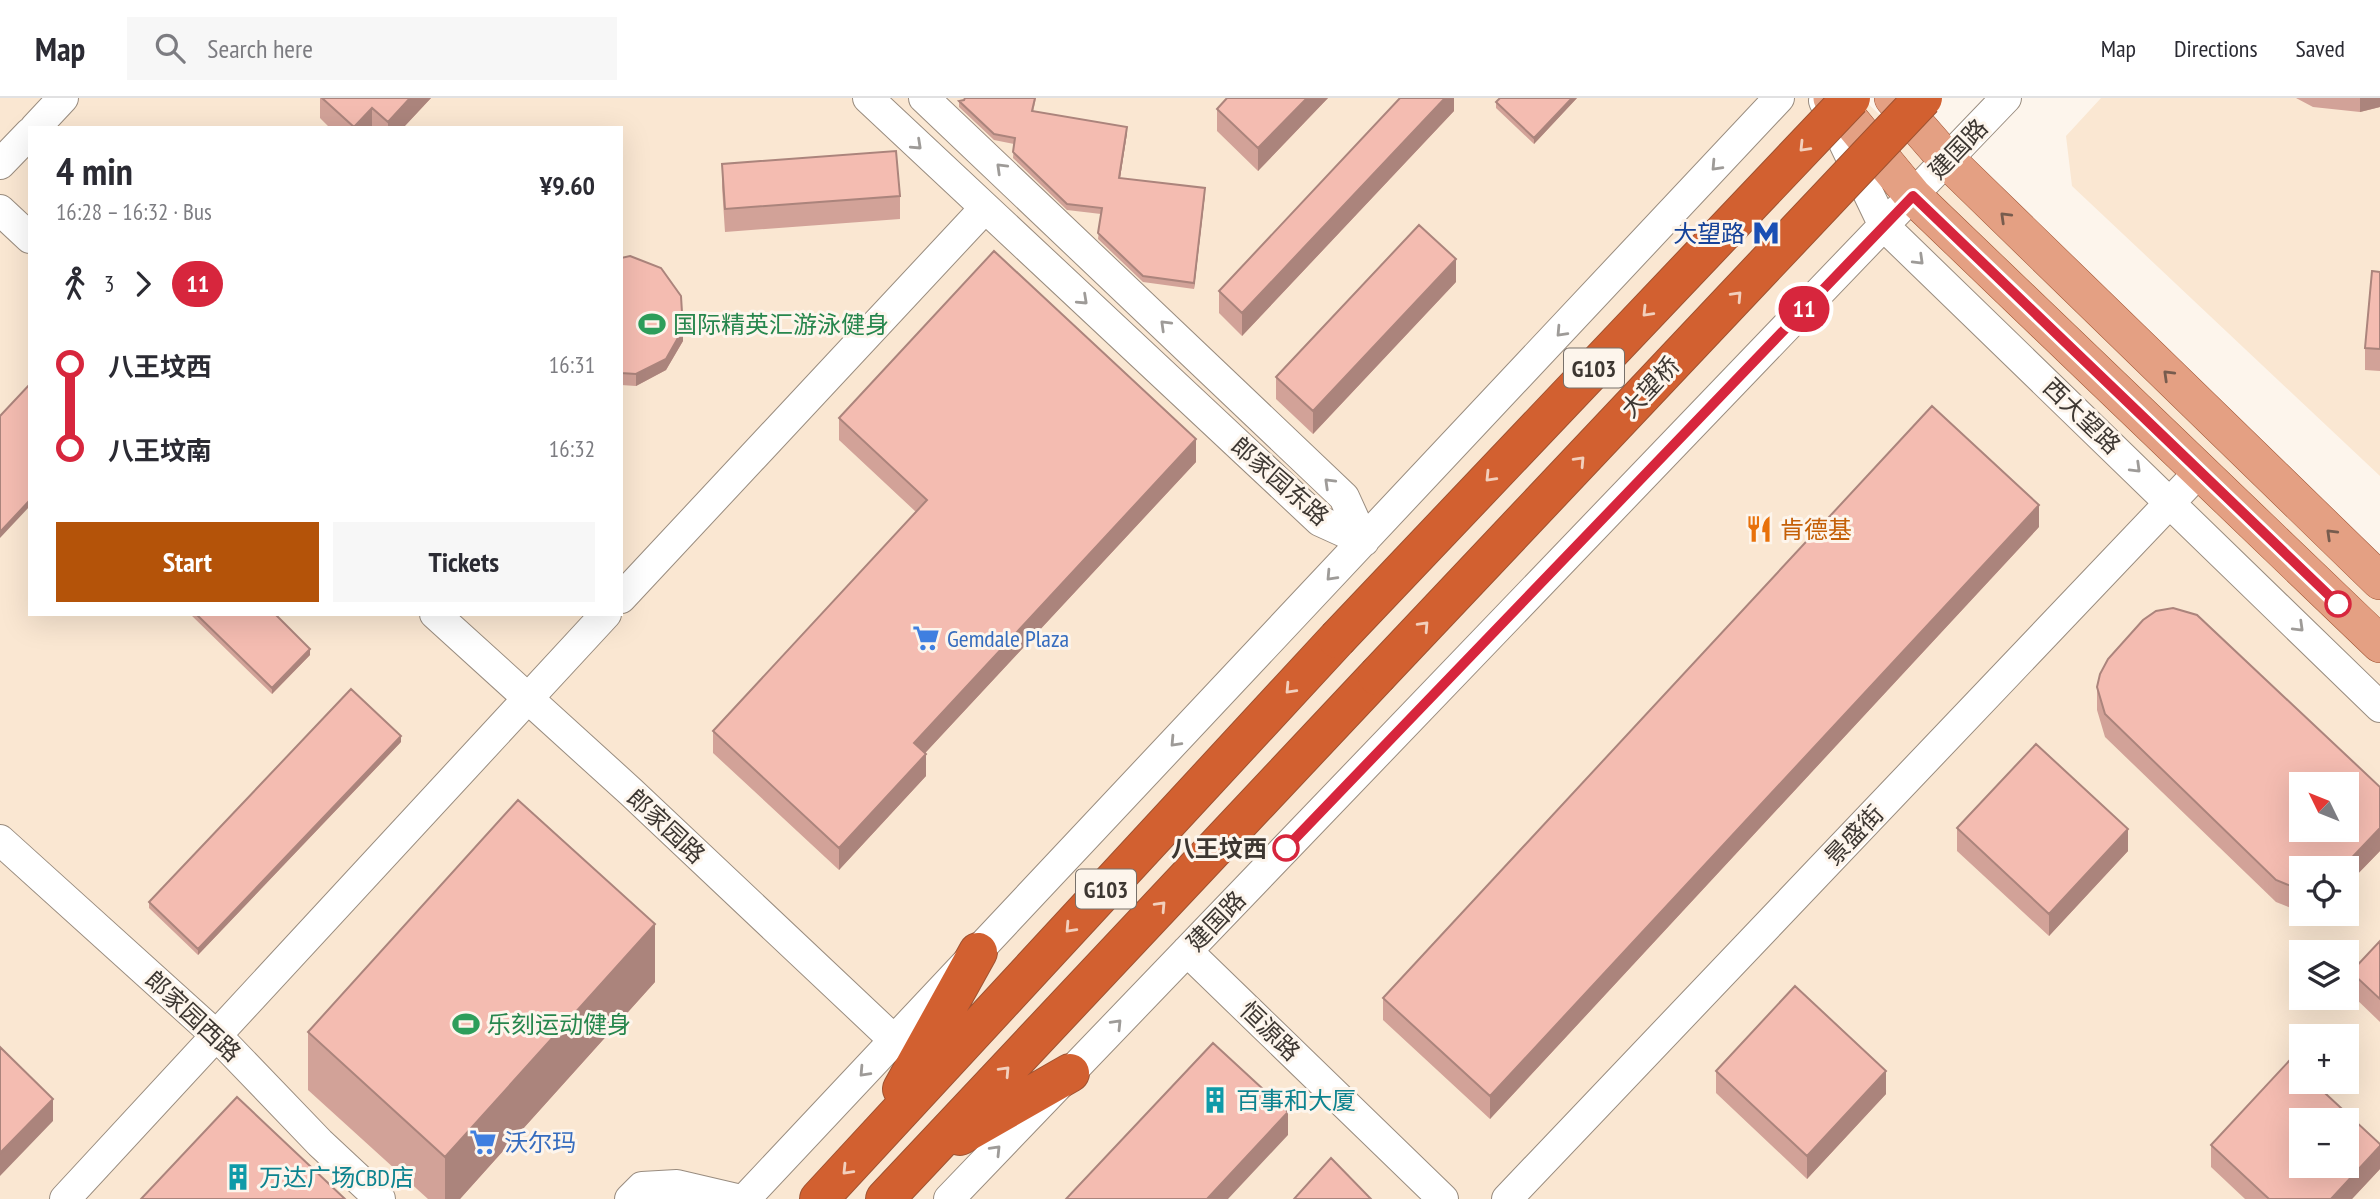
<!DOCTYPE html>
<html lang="en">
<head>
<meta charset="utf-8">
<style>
  :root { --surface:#fff; --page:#f7f7f7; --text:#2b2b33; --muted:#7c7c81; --line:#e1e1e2; --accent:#b45309 }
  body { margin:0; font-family:"PT Sans Narrow","Noto Sans SC",sans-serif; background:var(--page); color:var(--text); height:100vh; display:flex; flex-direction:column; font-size:26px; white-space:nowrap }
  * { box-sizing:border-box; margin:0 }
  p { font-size:23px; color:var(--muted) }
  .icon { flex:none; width:38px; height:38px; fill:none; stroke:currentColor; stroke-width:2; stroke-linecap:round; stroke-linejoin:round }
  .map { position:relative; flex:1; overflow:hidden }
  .sheet { position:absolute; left:28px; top:28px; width:595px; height:490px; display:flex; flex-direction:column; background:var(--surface); border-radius:0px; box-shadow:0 7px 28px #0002 }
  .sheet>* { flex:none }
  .badge { padding:0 14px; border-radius:23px; font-size:24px; line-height:46px }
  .needle { width:46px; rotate:313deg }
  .fabs { position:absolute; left:2289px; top:674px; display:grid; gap:14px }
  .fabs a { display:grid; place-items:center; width:70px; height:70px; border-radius:0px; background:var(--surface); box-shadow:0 7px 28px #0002; font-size:35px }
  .map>.badge { position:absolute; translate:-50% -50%; box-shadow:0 0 0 4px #fff }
  .legs { display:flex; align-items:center; gap:10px; height:77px; padding:0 28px; font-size:23px }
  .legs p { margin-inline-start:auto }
  .head { display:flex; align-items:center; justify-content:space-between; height:119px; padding:0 28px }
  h1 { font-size:38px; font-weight:700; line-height:52px }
  .button { display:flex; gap:14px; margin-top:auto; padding:14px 28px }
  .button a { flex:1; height:80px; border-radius:0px; background:var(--accent); color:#fff; font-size:28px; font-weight:700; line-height:80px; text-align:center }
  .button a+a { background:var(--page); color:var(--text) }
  ul { padding:0 28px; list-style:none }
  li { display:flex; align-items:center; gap:24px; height:84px; font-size:26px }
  li i { display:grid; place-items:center; width:10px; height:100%; margin:0 9px; background:currentColor }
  li i::after { content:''; width:18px; height:18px; margin:-9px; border:5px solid; border-radius:50%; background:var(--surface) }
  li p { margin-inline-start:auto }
  li:first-child i { background:linear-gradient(#0000 50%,currentColor 0) }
  li:last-child i { background:linear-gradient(currentColor 50%,#0000 0) }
  header { display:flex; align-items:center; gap:42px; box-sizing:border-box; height:98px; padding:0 35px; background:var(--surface); border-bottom:2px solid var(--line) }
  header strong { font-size:33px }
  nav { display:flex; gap:38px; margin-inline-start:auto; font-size:24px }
  .search { width:490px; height:63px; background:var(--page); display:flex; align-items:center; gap:18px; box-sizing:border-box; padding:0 24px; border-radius:0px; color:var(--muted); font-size:26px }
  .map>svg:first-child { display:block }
  .built { fill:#fae7d2; fill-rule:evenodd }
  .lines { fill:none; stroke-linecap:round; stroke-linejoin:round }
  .minor-casing { stroke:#998c7f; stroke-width:32 }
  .major-casing { stroke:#9e5231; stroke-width:38 }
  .highway-casing { stroke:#9e5231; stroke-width:40 }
  .minor { stroke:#fff; stroke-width:30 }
  .major { stroke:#e4a083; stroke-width:37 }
  .highway { stroke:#d26030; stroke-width:38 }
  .highway-bridge-casing { stroke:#9e5231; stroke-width:40; stroke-linecap:butt }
  .highway-bridge { stroke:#d26030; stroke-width:38 }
  .wall { fill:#d2a298 }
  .shaded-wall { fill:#ab847c }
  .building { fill:#f4bcb1; stroke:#ab847c; stroke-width:2; fill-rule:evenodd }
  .oneway { stroke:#9e9b98 }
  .oneway2 { stroke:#f2d0bd }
  .oneway3 { stroke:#775c4e }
  .line-1-casing { stroke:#fff; stroke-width:16 }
  .line-1 { stroke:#d7263d; stroke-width:10 }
  .stop-1-dot { fill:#fff; stroke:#d7263d; stroke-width:3.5 }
  .labels { text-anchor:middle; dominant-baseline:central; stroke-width:6; stroke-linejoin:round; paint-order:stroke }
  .shield { fill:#fdf5ec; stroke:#77706a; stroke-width:2 }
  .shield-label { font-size:23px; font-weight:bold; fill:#3d3732 }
  .street-label { font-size:24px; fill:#3d3732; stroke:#fdf5ec }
  .transit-label { font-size:24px; fill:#164399; stroke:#fdf5ec; text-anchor:end }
  .leisure-label { font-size:24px; fill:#27864d; stroke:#fdf5ec; text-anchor:start }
  .food-label { font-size:24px; fill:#c56008; stroke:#fdf5ec; text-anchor:start }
  .shop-label { font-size:24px; fill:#366cbe; stroke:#fdf5ec; text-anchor:start }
  .stop-label { font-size:24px; font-weight:bold; fill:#3d3732; stroke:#fdf5ec; text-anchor:end }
  .culture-label { font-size:24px; fill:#0d838f; stroke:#fdf5ec; text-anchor:start }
</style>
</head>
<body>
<header>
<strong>Map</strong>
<div class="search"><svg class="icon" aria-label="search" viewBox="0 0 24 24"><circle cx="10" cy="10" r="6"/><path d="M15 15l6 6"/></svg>Search here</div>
<nav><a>Map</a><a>Directions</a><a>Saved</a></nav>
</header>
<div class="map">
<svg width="2380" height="1101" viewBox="0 0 2380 1101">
  <rect width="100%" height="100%" fill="#fdf5ec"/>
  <path class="built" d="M0,0H1862L2380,491V1101H0ZM30,30H621V516H30ZM2301,686H2347V732H2301ZM2301,770H2347V816H2301ZM2301,854H2347V900H2301ZM2301,938H2347V984H2301ZM2301,1022H2347V1068H2301Z
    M2101,0H2380V378L2072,88L2066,38Z"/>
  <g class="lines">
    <defs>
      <path id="minor" d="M868,0L1320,423L1364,443
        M924,0L1344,399L1364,443
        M1824,3L1884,128L2380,609
        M35,30L63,0
        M0,66L30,35
        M0,112L30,140
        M621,500L985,110
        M435,516L631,694L894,942
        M0,742L218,939L320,1045L380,1101
        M1187,853L1443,1101
        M65,1101L606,516
        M630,1101L642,1089L677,1087L737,1101
        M745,1101L1779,0
        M949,1101L2006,0
        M1507,1101L2200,373"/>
      <path id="major" d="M1832,0L1913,98L2380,546
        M1893,0L1947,62L2380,483"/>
      <path id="highway" d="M902,991L978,854
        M960,1038L1070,975
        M819,1101L1337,541
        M885,1101L1377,578"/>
    </defs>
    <use href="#minor" class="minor-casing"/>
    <use href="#major" class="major-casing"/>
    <use href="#highway" class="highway-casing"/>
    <use href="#minor" class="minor"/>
    <use href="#major" class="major"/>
    <use href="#highway" class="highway"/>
    <defs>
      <path id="highway-bridge" d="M1337,541L1851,0
        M1377,578L1923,0"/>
    </defs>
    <use href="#highway-bridge" class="highway-bridge-casing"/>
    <use href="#highway-bridge" class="highway-bridge"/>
  </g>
  <path class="wall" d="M320,0H431L403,30H330L320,20Z
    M1036,0L1033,14L1127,35L1120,80L1205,96L1194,191L1143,184L1098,141L1101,116L1067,112L1013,60L1014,46L994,42L959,9V3Z
    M1328,0L1258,73L1217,33V11Z
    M1454,0V13L1242,238L1219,215V193Z
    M1577,0L1534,46L1496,10V4Z
    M2296,0H2380V9L2360,14L2313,9Z
    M722,66L900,98V121L725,134L722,89Z
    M621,160L683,243L666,272L636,288L621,287Z
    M2380,174V273L2365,272V250Z
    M1456,184L1313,336L1276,301V279Z
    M839,320L1196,364L925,655L926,678L839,772L713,655V633L916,414L839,342Z
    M2039,429L1490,1021L1383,922V900Z
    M190,516H275L310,557L272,596Z
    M2097,589L2380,753L2347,787V770H2301V814L2276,804L2105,639L2097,612Z
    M401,644L198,857L149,810V804Z
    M1957,730L2128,753L2049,838L1957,753Z
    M2380,843V924L2351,896V874Z
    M655,884L460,1101H428L308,992V934Z
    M1716,973L1886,996L1807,1081L1716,995Z
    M2380,1046V1071L2352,1101H2245L2211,1069V1047Z"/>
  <path class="shaded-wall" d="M410,0H431L403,30H388V24Z
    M1307,0H1328L1258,73V50Z
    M1445,0H1454V13L1242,238V215Z
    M1572,0H1577L1534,46V40Z
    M2360,0H2380V9L2360,14Z
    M372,10V30H354Z
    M1127,29V35L1119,86V80Z
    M1205,90V96L1194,191V185Z
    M1456,161V184L1313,336V313Z
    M683,231V243L666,272L636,288V276Z
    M1196,341V364L914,667V645Z
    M30,402V408L0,440V434Z
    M2039,407V429L1490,1021V998Z
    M310,551V557L272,596V590Z
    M401,638V644L198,857V851Z
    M926,656V678L839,772V750Z
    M2380,730V753L2347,787V770H2342Z
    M2128,731V753L2049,838V816Z
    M655,826V884L460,1101H445V1059Z
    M1886,973V996L1807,1081V1058Z
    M53,1001V1023L0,1078V1055Z
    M1288,1014V1037L1228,1101H1207Z
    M2380,1048V1071L2352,1101H2331Z"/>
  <path class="building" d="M322,0H410L388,24L372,10L354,29Z
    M965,0H1035L1032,13L1127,29L1119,80L1205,90L1194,185L1143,178L1098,135L1102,110L1067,106L1013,54L1015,40L994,36L959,3L964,2Z
    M1227,0H1307L1258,50L1217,11Z
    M1400,0H1445L1242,215L1219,193Z
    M1500,0H1572L1534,40L1496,4Z
    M896,53L900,98L725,111L722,66Z
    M1419,127L1456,161L1313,313L1276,279Z
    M994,153L1196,341L914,645L926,656L839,750L713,633L927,402L839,320Z
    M630,158L661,170L681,198L683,231L666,261L636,276L621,275V160Z
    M2372,173L2380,174V251L2365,250Z
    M30,286V402L0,434V318Z
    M1932,308L2039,407L1490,998L1383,900Z
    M2173,510L2197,517L2380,689V730L2342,770H2301V792L2276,782L2105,616L2097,589L2100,576L2108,561L2143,522L2156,513ZM2301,686H2347V732H2301Z
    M196,516H275L310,551L272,590Z
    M351,591L401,638L198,851L149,804Z
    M2036,646L2128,731L2049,816L1957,730Z
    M518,702L655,826L445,1059L308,934Z
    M2380,843V901L2351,874Z
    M1795,888L1886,973L1807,1058L1716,973Z
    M1213,945L1288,1014L1207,1101H1066Z
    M0,949L53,1001L0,1055Z
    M2290,962L2301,972V984H2313L2380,1046V1048L2331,1101H2269L2211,1047ZM2301,1022H2347V1068H2301Z
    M237,999L345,1101H141Z
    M1331,1060L1371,1101H1294Z"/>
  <defs><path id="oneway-chevron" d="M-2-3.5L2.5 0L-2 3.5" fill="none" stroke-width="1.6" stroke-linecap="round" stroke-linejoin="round" transform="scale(1.75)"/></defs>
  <g class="oneway">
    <use href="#oneway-chevron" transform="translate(917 47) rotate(43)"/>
    <use href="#oneway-chevron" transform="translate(1716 68) rotate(133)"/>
    <use href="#oneway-chevron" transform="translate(1001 70) rotate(-136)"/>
    <use href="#oneway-chevron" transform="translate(1919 162) rotate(44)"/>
    <use href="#oneway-chevron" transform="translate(1083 202) rotate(43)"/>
    <use href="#oneway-chevron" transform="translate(1165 227) rotate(-136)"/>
    <use href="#oneway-chevron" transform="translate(1561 234) rotate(133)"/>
    <use href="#oneway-chevron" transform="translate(2136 370) rotate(44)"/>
    <use href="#oneway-chevron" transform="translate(1329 385) rotate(-136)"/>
    <use href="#oneway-chevron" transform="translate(1331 478) rotate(133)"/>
    <use href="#oneway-chevron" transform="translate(2299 529) rotate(44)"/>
    <use href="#oneway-chevron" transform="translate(1175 644) rotate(133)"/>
    <use href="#oneway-chevron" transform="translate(1117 926) rotate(-46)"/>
    <use href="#oneway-chevron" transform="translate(864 974) rotate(133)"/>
    <use href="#oneway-chevron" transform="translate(996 1052) rotate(-46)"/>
  </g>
  <g class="oneway2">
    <use href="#oneway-chevron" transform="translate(1804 49) rotate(134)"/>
    <use href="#oneway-chevron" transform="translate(1737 198) rotate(-47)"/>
    <use href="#oneway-chevron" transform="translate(1647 214) rotate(134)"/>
    <use href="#oneway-chevron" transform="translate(1580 363) rotate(-47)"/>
    <use href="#oneway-chevron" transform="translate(1490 379) rotate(134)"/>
    <use href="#oneway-chevron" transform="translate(1424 528) rotate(-47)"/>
    <use href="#oneway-chevron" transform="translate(1290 591) rotate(133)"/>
    <use href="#oneway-chevron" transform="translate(1161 808) rotate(-47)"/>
    <use href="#oneway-chevron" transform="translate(1070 830) rotate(133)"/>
    <use href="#oneway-chevron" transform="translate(1005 973) rotate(-47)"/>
    <use href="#oneway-chevron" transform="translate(847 1072) rotate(134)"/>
  </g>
  <g class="oneway3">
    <use href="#oneway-chevron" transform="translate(2005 119) rotate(-136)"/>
    <use href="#oneway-chevron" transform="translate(2168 277) rotate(-136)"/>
    <use href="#oneway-chevron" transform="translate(2331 436) rotate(-136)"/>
  </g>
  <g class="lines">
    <defs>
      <path id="line-1" d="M1286,750L1913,98L2338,506"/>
    </defs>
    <use href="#line-1" class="line-1-casing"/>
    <use href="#line-1" class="line-1"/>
  </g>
  <defs>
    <symbol id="metro-bare" viewBox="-9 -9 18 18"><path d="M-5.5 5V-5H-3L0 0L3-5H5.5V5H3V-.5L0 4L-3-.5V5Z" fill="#1a4fb4" stroke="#fdf5ec" stroke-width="2.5" paint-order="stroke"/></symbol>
    <symbol id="stadium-bare" viewBox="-9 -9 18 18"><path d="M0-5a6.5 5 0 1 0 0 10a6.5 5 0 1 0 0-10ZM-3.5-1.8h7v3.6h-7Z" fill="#2e9e5b" stroke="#fdf5ec" stroke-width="2.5" paint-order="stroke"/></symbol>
    <symbol id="restaurant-bare" viewBox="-9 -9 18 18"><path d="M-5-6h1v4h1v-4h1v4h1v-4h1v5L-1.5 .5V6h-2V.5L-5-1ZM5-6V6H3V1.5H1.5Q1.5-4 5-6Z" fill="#e8710a" stroke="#fdf5ec" stroke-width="2.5" paint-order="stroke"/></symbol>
    <symbol id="supermarket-bare" viewBox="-9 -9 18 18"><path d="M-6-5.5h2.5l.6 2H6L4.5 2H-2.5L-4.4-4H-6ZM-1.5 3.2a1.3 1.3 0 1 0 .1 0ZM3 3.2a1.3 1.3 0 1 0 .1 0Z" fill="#3f7fe0" stroke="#fdf5ec" stroke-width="2.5" paint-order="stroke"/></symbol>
    <symbol id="building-bare" viewBox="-9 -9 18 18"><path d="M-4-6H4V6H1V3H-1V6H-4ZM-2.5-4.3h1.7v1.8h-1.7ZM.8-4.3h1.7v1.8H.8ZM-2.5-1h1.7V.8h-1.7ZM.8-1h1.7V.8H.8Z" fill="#0f9aa8" stroke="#fdf5ec" stroke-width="2.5" paint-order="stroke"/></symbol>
  </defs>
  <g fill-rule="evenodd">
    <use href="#metro-bare" x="1747" y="116" width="38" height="38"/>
    <use href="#stadium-bare" x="633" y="207" width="38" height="38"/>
    <use href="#restaurant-bare" x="1740" y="412" width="38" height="38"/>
    <use href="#supermarket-bare" x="907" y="521" width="38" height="38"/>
    <use href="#stadium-bare" x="447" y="907" width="38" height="38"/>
    <use href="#building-bare" x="1196" y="983" width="38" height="38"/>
    <use href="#supermarket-bare" x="464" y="1025" width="38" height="38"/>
    <use href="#building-bare" x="219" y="1060" width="38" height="38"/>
  </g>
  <g class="stop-1-dot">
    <circle cx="2338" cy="506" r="12"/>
    <circle cx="1286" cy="750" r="12"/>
  </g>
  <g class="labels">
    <g class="shield">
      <rect x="1564" y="250.5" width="60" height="39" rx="5"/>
      <rect x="1076" y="771.5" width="60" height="39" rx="5"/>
    </g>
    <g class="shield-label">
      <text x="1594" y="270">G103</text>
      <text x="1106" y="791">G103</text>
    </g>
    <g class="street-label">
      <text transform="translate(1958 51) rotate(-46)">建国路</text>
      <text transform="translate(1650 289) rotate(-47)">大望桥</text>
      <text transform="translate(2082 318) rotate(44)">西大望路</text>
      <text transform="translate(1280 383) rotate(41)">郎家园东路</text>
      <text transform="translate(666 728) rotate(43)">郎家园路</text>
      <text transform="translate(1854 737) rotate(-46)">景盛街</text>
      <text transform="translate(1216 823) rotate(-46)">建国路</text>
      <text transform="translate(193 918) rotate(43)">郎家园西路</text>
      <text transform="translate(1270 933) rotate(44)">恒源路</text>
    </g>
    <g class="transit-label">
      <text x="1745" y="135">大望路</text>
    </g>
    <g class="leisure-label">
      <text x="673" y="226">国际精英汇游泳健身</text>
      <text x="487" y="926">乐刻运动健身</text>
    </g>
    <g class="food-label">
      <text x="1780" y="431">肯德基</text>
    </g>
    <g class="shop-label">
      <text x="947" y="540">Gemdale Plaza</text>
      <text x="504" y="1044">沃尔玛</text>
    </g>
    <g class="stop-label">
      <text x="1267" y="750">八王坟西</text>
    </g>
    <g class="culture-label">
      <text x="1236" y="1002">百事和大厦</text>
      <text x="259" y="1079">万达广场CBD店</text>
    </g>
  </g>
</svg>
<div class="fabs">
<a><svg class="needle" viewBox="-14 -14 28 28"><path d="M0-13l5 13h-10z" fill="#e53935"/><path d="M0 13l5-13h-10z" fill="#7c7c81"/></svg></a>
<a><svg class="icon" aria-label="locate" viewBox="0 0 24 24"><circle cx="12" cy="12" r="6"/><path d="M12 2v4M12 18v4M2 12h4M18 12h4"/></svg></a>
<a><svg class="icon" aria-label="layers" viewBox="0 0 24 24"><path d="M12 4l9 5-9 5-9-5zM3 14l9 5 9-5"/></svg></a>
<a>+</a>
<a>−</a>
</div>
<b class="badge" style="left:1804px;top:211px;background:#d7263d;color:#fff">11</b>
<section class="sheet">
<div class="head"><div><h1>4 min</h1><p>16:28 – 16:32 · Bus</p></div><b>¥9.60</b></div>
<div class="legs"><svg class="icon" aria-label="walk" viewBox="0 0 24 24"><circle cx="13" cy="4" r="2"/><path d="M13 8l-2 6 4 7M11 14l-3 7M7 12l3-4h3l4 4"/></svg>3<svg class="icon" aria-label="forward" viewBox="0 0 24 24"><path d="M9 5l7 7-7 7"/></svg><b class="badge" style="background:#d7263d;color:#fff">11</b></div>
<ul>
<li><i style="color:#d7263d"></i><b>八王坟西</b><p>16:31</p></li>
<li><i style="color:#d7263d"></i><b>八王坟南</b><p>16:32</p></li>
</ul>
<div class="button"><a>Start</a><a>Tickets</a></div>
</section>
</div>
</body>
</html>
